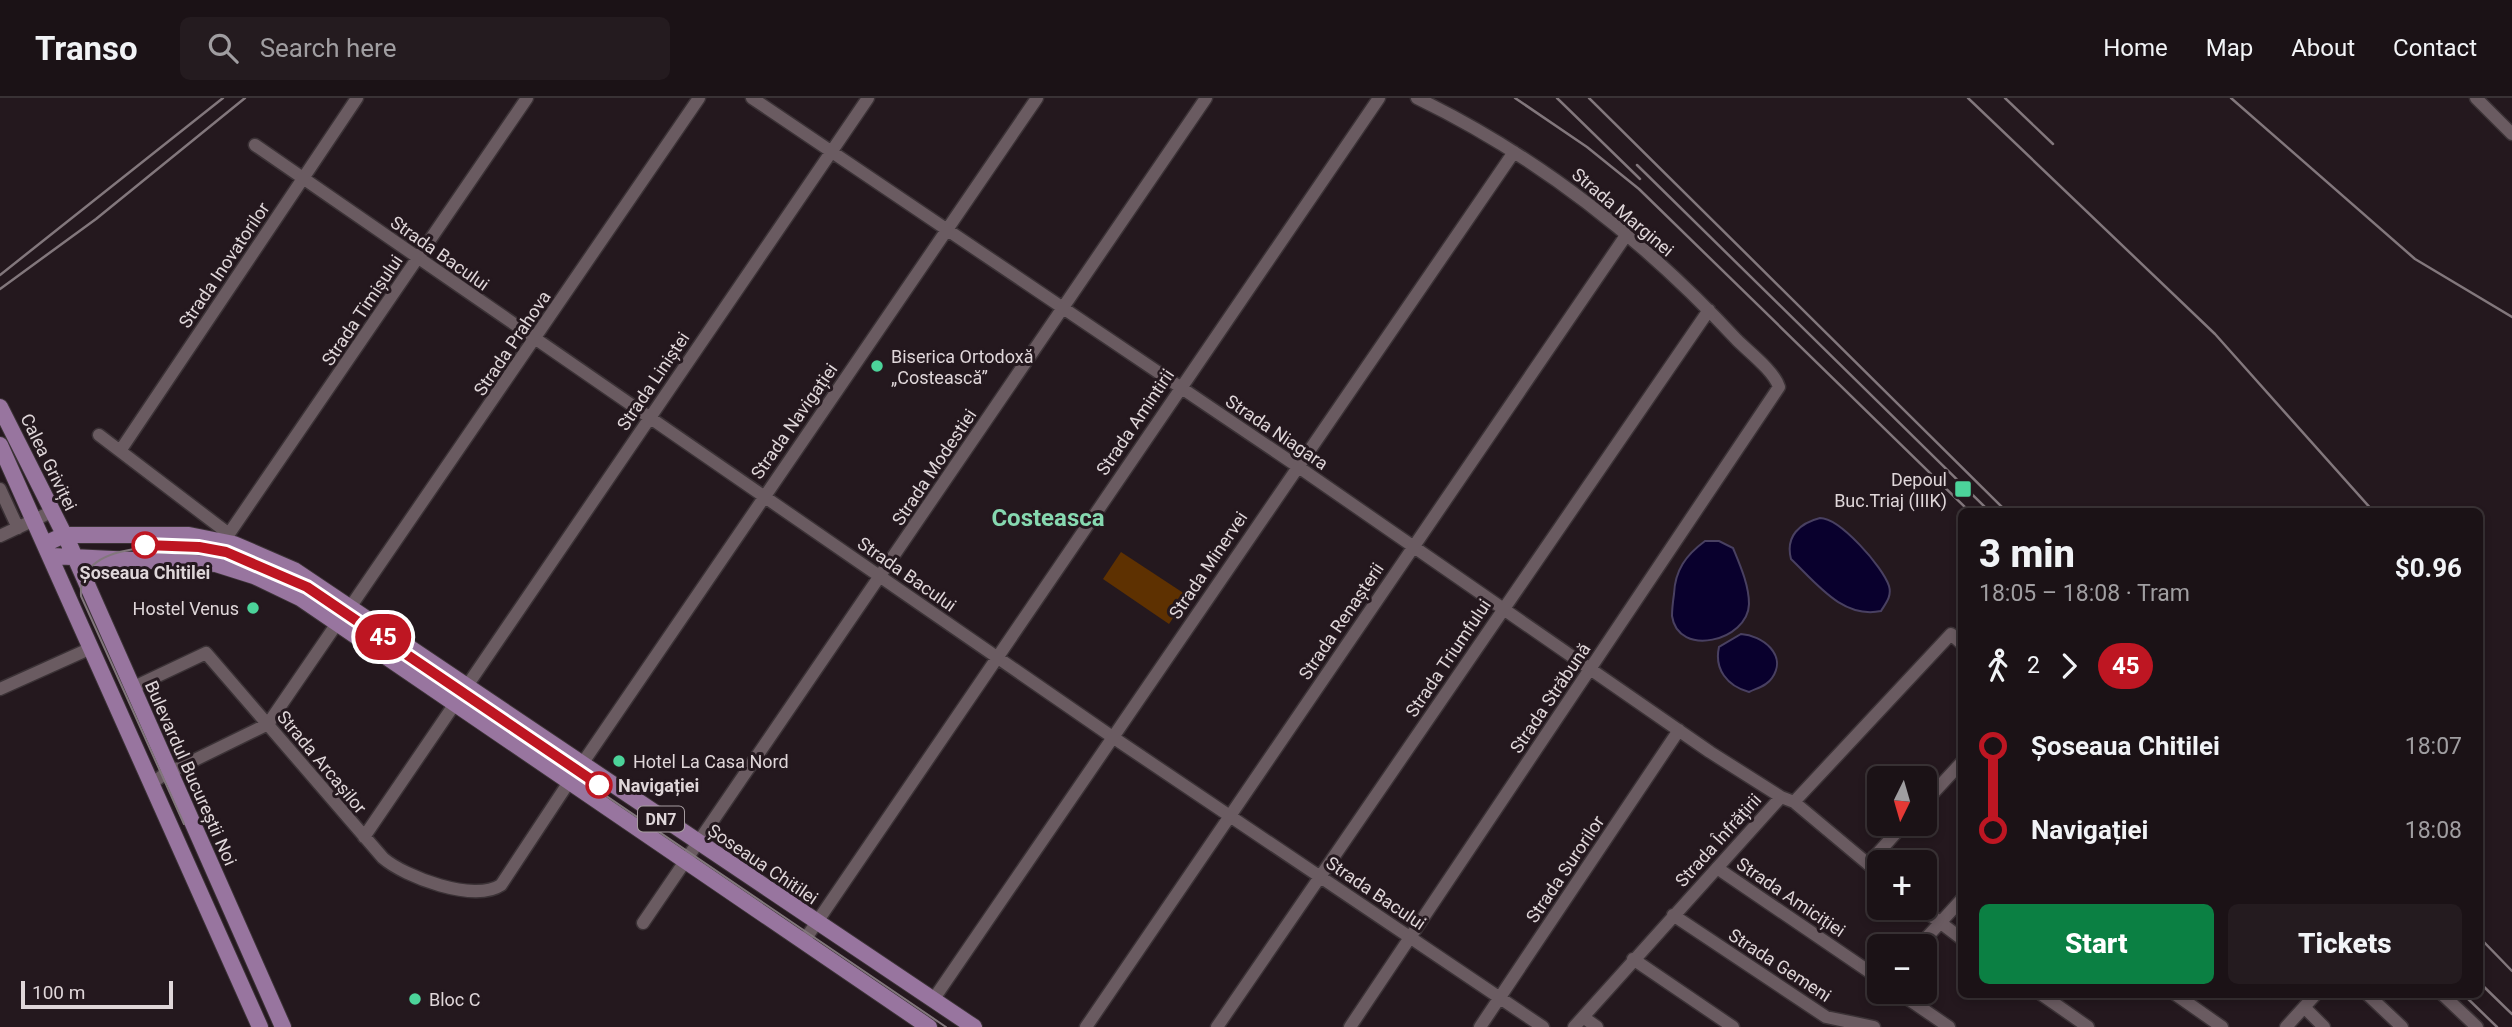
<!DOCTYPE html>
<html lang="en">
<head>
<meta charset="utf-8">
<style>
  :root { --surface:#1b1216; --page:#241b1f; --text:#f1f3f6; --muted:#a09ea1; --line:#393235; --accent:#0b8043 }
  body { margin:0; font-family:Roboto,sans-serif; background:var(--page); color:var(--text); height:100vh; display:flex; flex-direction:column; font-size:26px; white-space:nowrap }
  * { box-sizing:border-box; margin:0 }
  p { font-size:23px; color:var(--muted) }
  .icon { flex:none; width:38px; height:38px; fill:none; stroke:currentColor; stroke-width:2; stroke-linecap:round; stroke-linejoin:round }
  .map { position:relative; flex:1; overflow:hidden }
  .details { position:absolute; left:1958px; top:410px; width:525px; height:490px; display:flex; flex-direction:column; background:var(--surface); border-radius:10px; box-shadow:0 4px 10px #0003,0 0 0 2px var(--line) }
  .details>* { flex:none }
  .badge { padding:0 14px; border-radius:23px; font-size:24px; line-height:46px }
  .needle { width:46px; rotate:185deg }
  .controls { position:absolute; left:1867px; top:668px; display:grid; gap:14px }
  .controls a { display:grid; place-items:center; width:70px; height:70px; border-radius:10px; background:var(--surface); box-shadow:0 4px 10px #0003,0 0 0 2px var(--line); font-size:35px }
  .scale { position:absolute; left:21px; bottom:18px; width:152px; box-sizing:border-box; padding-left:7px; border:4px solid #dfd6d9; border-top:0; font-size:19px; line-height:24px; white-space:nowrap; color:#dfd6d9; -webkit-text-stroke:5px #24181e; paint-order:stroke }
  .map>.badge { position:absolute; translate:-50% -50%; box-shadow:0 0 0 4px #fff }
  .legs { display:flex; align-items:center; gap:10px; height:77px; padding:0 21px; font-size:23px }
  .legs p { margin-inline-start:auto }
  .overview { display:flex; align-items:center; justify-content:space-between; height:119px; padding:0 21px }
  h1 { font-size:38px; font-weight:800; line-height:52px }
  .action { display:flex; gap:14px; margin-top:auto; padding:14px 21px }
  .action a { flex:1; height:80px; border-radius:10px; background:var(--accent); color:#fff; font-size:28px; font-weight:800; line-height:80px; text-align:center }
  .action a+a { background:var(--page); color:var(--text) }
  ul { padding:0 21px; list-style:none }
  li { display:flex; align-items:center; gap:24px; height:84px; font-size:26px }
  li i { display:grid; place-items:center; width:10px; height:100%; margin:0 9px; background:currentColor }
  li i::after { content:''; width:18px; height:18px; margin:-9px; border:5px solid; border-radius:50%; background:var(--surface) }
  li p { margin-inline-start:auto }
  li:first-child i { background:linear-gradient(#0000 50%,currentColor 0) }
  li:last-child i { background:linear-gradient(currentColor 50%,#0000 0) }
  header { display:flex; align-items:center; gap:42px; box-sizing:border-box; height:98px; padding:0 35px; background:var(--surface); border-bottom:2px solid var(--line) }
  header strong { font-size:33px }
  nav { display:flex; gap:38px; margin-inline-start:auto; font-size:24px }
  .search { width:490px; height:63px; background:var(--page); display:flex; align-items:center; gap:18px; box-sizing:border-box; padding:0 24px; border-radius:10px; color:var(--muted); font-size:26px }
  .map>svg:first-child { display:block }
  .green { fill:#5e3101 }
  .water { fill:#09002d; stroke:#494061; stroke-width:2 }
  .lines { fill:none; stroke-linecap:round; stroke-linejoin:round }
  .minor-casing { stroke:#3b3236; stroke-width:15 }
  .major-casing { stroke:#3b3236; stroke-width:18 }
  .minor { stroke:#6a5b61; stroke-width:12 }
  .major { stroke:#98759f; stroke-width:16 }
  .tram { stroke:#82777c; stroke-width:2 }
  .rail { stroke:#82777c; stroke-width:2.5 }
  .line-1-casing { stroke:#fff; stroke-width:16 }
  .line-1 { stroke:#be1622; stroke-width:10 }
  .poi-dot { fill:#4cd39a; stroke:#24181e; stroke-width:2.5 }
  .stop-1-dot { fill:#fff; stroke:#be1622; stroke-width:3.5 }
  .labels { text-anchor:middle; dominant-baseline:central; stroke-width:6; stroke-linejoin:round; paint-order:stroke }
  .shield { fill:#24181e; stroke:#a79da1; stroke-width:2 }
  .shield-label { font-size:16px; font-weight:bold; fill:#dfd6d9 }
  .street-label { font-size:18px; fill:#dfd6d9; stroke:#24181e }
  .poi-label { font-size:18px; fill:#dfd6d9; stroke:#24181e; text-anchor:start }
  .stop-label { font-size:18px; font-weight:bold; fill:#dfd6d9; stroke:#24181e }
  .district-label { font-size:24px; font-weight:bold; fill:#86d8b0; stroke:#24181e }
</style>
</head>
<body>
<header>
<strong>Transo</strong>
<div class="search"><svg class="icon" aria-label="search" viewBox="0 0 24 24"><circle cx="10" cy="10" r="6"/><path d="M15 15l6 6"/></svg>Search here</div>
<nav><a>Home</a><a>Map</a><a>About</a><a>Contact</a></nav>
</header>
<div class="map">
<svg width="2512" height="929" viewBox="0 0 2512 929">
  <rect width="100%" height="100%" fill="#24181e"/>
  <path class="green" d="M1121,454L1188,498L1169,526L1103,481Z"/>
  <path class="water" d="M1820,420C1840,420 1883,469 1889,488C1892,498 1886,505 1881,513C1843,521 1817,486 1791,461C1785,438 1800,425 1820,420Z
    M1705,443H1719L1733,450C1740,467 1749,487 1749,506C1748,543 1678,560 1672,518C1672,511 1673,503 1674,496C1675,472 1686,457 1705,443Z
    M1741,536C1762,537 1788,557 1772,580C1767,588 1757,590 1749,594C1727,588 1714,571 1719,549Z"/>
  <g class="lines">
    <defs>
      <path id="minor" d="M752,0L1297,368L1710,654L1781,699
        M2476,0L2512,36
        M255,47L1111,638L1543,929
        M99,337L229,436
        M120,353L357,0
        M0,391L18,430
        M0,438L51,414
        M224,443L527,0
        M351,508L699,0
        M132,590L206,555L383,760C405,779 474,805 501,787L569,684
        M0,591L89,551
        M582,666L1037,0
        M151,686L162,678L268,626L338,524
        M1794,704L1880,776
        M1925,704L1962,664
        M364,739L868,0
        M1868,766L1904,726
        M1717,770L1880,881
        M1921,810L1962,841
        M1673,817L1826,919L1874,929
        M643,825L1206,0
        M804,843L1379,0
        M1918,849L1962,801
        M1633,861L1733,929
        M1898,894L1949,929
        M2041,896L2088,929
        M2175,896L2222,929
        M2367,896L2402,929
        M2442,896L2477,929
        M933,902L1514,54
        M2304,909L2324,929
        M1583,919L1597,929
        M1086,929L1627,136
        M1217,929L1709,212
        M1350,929L1779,289C1774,273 1749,254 1737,242C1645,143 1539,59 1417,0
        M1480,929L1679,632
        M1574,929L1781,699L1794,704L1951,536L1962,546
        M2286,929L2316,896"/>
      <path id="major" d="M0,309L70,448L283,929
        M0,347L260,929
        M45,446L64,437H189L234,446L294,472L974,929
        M51,458L216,466L254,478L300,500L929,929"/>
    </defs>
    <use href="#minor" class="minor-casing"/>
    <use href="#major" class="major-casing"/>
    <use href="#minor" class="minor"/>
    <use href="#major" class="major"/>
    <path class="tram" d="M184,726L81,498C77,436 189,447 226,459C253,467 279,480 305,493L946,929"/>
    <path class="rail" d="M1515,0L1587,49L1639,91L1969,413
      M1557,0L1640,81
      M1589,0L2006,413
      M1968,0L2215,236L2373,413
      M2005,0L2053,46
      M2231,0L2415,161L2512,219
      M1637,67L1989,413
      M0,177L223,0
      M0,191L96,121L245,0
      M2480,840L2512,873
      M2480,885L2512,916
      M2463,896L2497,929"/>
  </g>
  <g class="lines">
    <defs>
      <path id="line-1" d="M145,447L199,449L226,454L307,489L599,687"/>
    </defs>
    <use href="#line-1" class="line-1-casing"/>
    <use href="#line-1" class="line-1"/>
  </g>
  <g class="poi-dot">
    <circle cx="877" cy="268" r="7"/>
    <rect x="1954" y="382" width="18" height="18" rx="3.5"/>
    <circle cx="253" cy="510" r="7"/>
    <circle cx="619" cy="663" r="7"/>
    <circle cx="415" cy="901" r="7"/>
  </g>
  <g class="stop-1-dot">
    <circle cx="145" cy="447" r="12"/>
    <circle cx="599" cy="687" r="12"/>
  </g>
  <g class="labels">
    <rect class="shield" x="638" y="708.5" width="46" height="25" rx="5"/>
    <g class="shield-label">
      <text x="661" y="721">DN7</text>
    </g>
    <g class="street-label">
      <text transform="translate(1623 114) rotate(40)">Strada Marginei</text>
      <text transform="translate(440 155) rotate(35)">Strada Bacului</text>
      <text transform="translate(224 167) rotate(-56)">Strada Inovatorilor</text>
      <text transform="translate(362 212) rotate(-56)">Strada Timișului</text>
      <text transform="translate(512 245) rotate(-56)">Strada Prahova</text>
      <text transform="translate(653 283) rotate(-56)">Strada Liniștei</text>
      <text transform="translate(794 323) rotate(-55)">Strada Navigației</text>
      <text transform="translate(1135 324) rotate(-56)">Strada Amintirii</text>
      <text transform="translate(1277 334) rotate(34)">Strada Niagara</text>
      <text transform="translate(49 364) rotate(64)">Calea Griviței</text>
      <text transform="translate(934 369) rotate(-56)">Strada Modestiei</text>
      <text transform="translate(1208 467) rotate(-56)">Strada Minervei</text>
      <text transform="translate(907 476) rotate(35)">Strada Bacului</text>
      <text transform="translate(1341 523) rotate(-56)">Strada Renașterii</text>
      <text transform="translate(1448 560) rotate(-56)">Strada Triumfului</text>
      <text transform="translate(1550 600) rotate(-56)">Strada Străbună</text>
      <text transform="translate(322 664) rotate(50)">Strada Arcașilor</text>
      <text transform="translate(191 675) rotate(66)">Bulevardul Bucureștii Noi</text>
      <text transform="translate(1718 742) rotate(-48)">Strada Înfrățirii</text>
      <text transform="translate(763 766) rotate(34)">Șoseaua Chitilei</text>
      <text transform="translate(1565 771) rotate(-56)">Strada Surorilor</text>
      <text transform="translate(1376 795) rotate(34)">Strada Bacului</text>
      <text transform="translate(1791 799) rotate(34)">Strada Amiciției</text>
      <text transform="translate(1780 867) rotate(33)">Strada Gemeni</text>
    </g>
    <g class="poi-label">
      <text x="891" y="258">Biserica Ortodoxă<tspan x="891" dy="21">„Costească”</tspan></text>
      <text x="1947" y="381" text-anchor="end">Depoul<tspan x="1947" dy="21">Buc.Triaj (IIIK)</tspan></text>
      <text x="239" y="510" text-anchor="end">Hostel Venus</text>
      <text x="633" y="663">Hotel La Casa Nord</text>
      <text x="429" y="901">Bloc C</text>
    </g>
    <g class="stop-label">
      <text x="145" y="474">Șoseaua Chitilei</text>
      <text x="618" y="687" text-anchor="start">Navigației</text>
    </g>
    <g class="district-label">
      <text x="1048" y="420">Costeasca</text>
    </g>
  </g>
</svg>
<div class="controls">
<a><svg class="needle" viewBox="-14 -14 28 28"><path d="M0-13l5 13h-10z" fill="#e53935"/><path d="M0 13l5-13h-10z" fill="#a09ea1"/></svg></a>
<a>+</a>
<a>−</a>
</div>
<div class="scale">100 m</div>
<b class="badge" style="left:383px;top:539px;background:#be1622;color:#fff">45</b>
<section class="details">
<div class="overview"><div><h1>3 min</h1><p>18:05 – 18:08 · Tram</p></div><b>$0.96</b></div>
<div class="legs"><svg class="icon" aria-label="walk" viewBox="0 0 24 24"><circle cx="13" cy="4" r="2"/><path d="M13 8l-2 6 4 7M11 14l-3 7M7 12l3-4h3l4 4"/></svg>2<svg class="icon" aria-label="forward" viewBox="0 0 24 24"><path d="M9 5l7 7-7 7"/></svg><b class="badge" style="background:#be1622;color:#fff">45</b></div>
<ul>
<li><i style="color:#be1622"></i><b>Șoseaua Chitilei</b><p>18:07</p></li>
<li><i style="color:#be1622"></i><b>Navigației</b><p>18:08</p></li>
</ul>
<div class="action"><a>Start</a><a>Tickets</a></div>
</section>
</div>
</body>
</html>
